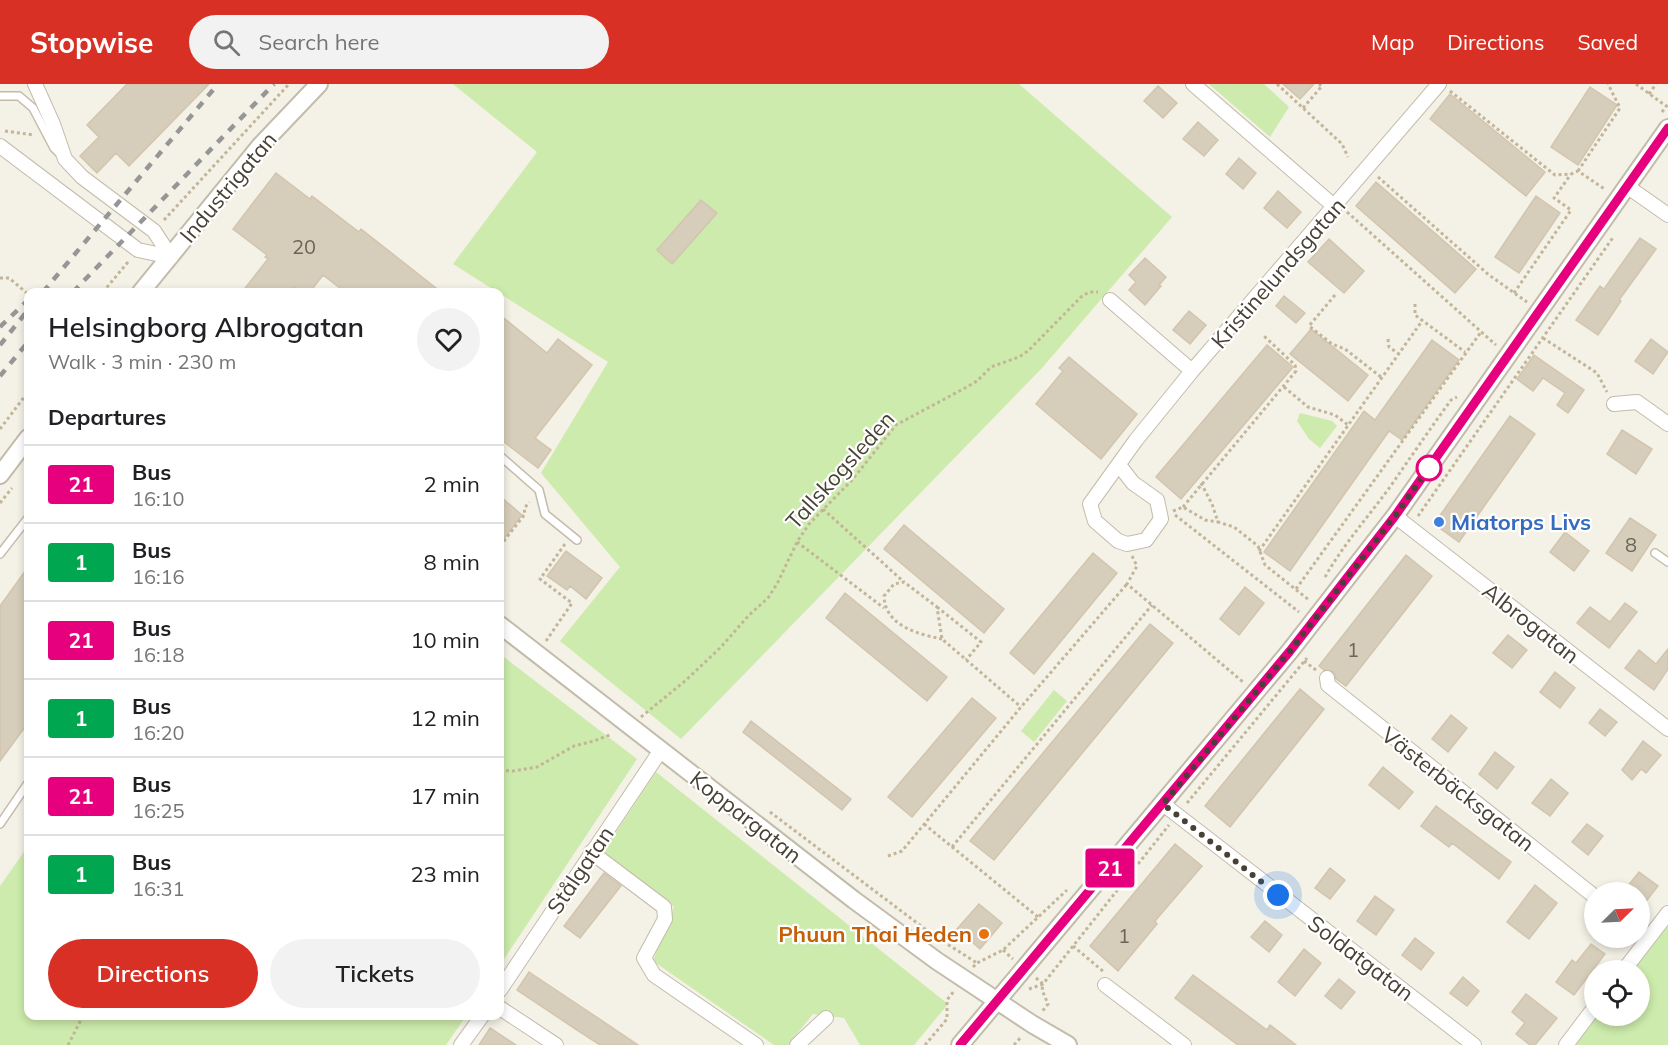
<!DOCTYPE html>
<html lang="en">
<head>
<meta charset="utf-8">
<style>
  :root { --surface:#fff; --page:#f2f2f2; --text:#202124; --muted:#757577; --line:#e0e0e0; --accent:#d93025 }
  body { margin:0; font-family:Mulish,sans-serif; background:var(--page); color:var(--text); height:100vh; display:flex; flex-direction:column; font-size:22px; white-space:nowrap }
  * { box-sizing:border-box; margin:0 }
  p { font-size:20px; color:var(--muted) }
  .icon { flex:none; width:33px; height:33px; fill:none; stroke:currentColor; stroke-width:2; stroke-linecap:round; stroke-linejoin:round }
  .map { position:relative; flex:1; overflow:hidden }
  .panel { position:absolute; left:24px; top:204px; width:480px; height:732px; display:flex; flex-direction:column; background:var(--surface); border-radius:12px; box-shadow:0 3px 9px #0003 }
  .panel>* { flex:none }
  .badge { padding:0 12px; border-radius:4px; font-size:21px; line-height:39px }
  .needle { width:39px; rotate:66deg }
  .buttons { position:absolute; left:1584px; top:798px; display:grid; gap:12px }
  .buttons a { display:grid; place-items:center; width:66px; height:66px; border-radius:50%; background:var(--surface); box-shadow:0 3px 9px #0003; font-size:30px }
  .you { position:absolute; width:30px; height:30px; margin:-15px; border:4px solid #fff; border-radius:50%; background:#1a73e8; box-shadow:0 0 0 9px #1a73e833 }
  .map>.badge { position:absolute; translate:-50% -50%; box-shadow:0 0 0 3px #fff }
  h2 { padding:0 24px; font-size:22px; line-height:54px }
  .round { display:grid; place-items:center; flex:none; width:63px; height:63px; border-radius:32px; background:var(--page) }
  .overview { display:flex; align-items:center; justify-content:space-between; height:102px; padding:0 24px }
  h1 { font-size:28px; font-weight:600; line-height:45px }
  .primary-button { display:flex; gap:12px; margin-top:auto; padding:12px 24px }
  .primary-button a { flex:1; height:69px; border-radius:36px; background:var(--accent); color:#fff; font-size:24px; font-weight:600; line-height:69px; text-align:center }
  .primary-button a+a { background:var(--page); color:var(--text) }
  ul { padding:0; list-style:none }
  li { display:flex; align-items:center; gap:18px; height:78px; padding:0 24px; border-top:2px solid var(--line) }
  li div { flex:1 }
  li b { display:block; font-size:22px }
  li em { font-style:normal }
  li .badge { min-width:66px; font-weight:700; text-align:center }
  header { display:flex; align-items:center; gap:36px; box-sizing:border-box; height:84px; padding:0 30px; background:var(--accent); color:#fff }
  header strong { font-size:28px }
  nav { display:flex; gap:33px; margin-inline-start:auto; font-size:21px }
  .search { width:420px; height:54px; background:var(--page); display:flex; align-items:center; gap:15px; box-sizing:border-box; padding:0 21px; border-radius:33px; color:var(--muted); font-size:22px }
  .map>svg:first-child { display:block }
  .green { fill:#cdebac }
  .building { fill:#d7cdbb; stroke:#d2c5ae; stroke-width:1.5 }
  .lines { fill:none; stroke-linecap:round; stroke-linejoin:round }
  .service-casing { stroke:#c3bcab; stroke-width:10 }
  .minor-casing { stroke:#c3bcab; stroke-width:16 }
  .tertiary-casing { stroke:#c3bcab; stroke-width:20 }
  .path { stroke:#c3b599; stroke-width:3; stroke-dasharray:3 3; stroke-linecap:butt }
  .service { stroke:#fff; stroke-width:7 }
  .minor { stroke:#fff; stroke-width:14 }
  .tertiary { stroke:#fff; stroke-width:16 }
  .rail { stroke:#969696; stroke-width:4.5; stroke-dasharray:8 8; stroke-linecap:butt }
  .line-casing { stroke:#fff; stroke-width:14 }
  .line { stroke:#e6007e; stroke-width:9 }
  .walk { stroke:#484135; stroke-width:6; stroke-dasharray:0 10.8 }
  .stop-dot { fill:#fff; stroke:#e6007e; stroke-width:3 }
  .shop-dot { fill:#3f7fe0; stroke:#fff; stroke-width:2 }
  .food-dot { fill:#e8710a; stroke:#fff; stroke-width:2 }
  .labels { text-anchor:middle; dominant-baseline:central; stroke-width:4.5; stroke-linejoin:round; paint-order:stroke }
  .number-label { font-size:20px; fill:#6c6456 }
  .street-label { font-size:22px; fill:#484135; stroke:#fff }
  .shop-label { font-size:22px; font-weight:bold; fill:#366cbe; stroke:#fff; text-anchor:start }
  .food-label { font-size:22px; font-weight:bold; fill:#c56008; stroke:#fff; text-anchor:end }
</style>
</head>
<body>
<header>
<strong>Stopwise</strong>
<div class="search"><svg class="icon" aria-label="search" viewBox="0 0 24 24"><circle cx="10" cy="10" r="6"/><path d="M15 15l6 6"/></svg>Search here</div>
<nav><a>Map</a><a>Directions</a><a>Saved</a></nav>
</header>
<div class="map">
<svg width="1668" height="961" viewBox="0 0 1668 961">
  <rect width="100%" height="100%" fill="#f4f1e6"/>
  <path class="green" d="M453,0H1019L1172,133L1042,284L681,655L560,557L620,483L541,389L608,278L453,180L537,68Z
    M1209,0H1264L1289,23L1270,53Z
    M1300,329L1332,337L1337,342L1320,364L1309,355L1297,337Z
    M500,570L637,675L500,881Z
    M1054,606L1067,617L1034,658L1021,647Z
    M656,688L948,920L914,961H860L844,934L813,930L788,961H774L653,877L674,823L602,769Z
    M28,762V932H466L446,961H0V802Z
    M1668,839V961H1574L1597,932H1640V886H1632Z"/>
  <path class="building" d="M127,0H209L129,82L116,69L97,89L80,72L99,53L87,41Z
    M1283,0H1314L1300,15Z
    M1158,2L1177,19L1163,34L1144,17Z
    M1590,3L1617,21L1578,81L1551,63Z
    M1450,10L1545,88L1526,112L1430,35Z
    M1198,38L1218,56L1204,72L1183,55Z
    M1239,74L1256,89L1243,105L1226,90Z
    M276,89L310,115L312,112L359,148L361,145L441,208H345L323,191L310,208H301L294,203L289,208H242L268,175L265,173L267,171L233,145Z
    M1376,98L1476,185L1455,209L1356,122Z
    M1278,107L1301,128L1287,144L1264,124Z
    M1536,112L1560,129L1519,189L1495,173Z
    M701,116L717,129L672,180L657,166Z
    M1640,154L1656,165L1619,216L1621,217L1598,251L1576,236L1600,202L1604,205Z
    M1329,155L1364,187L1344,209L1308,178Z
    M1145,174L1166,193L1159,201L1161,202L1145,221L1129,206L1136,198L1129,191Z
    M1284,212L1305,229L1296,239L1276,222Z
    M1189,227L1206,241L1190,260L1173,246Z
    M500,231L547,269L558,255L592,281L535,354L551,366L538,384L500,355Z
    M1311,245L1368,291L1348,317L1290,270Z
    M1651,255L1668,268L1653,290L1635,277Z
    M1432,256L1459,276L1402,356L1389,347L1290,487L1264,468L1364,327L1375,336Z
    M1267,261L1293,283L1181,415L1156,393Z
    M1534,271L1584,306L1568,329L1557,321L1565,309L1543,294L1533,307L1517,295Z
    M1069,273L1137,330L1101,375L1036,320L1063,287L1059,284Z
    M1510,332L1535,350L1459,458L1434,440Z
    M1622,346L1652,365L1636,390L1607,370Z
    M500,412L522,431L500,460Z
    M1630,434L1656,451L1632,487L1606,469Z
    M904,441L1004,525L984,549L884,465Z
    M1565,448L1589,467L1574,487L1550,468Z
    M566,467L602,494L586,515L570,502L567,506L547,492Z
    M1093,469L1117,489L1034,590L1010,569Z
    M1406,471L1432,492L1346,602L1336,595L1334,588L1324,586L1319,582Z
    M28,483V639L0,677V522Z
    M1245,503L1264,519L1239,551L1220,535Z
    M845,509L947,593L927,617L826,534Z
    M1625,519L1637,528L1609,564L1577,539L1590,523L1610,538Z
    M1150,540L1173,559L994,776L970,757Z
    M1508,551L1527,566L1512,584L1493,569Z
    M1668,565V585L1654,606L1625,584L1639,566L1656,580Z
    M1555,588L1575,604L1560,624L1540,608Z
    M1300,605L1324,625L1230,743L1205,722Z
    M972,614L996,634L912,733L888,713Z
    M1600,625L1617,638L1605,652L1589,639Z
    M1451,631L1467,644L1448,668L1432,655Z
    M751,637L851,715L842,726L743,648Z
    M1643,657L1661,671L1646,689L1641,685L1632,696L1622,686Z
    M1495,668L1514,683L1497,705L1479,690Z
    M1383,683L1413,708L1399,725L1369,701Z
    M1551,695L1568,709L1550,732L1532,719Z
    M1436,722L1511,778L1499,795L1452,759L1449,763L1421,742Z
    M1587,740L1603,752L1588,771L1572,758Z
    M1175,760L1202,782L1155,837L1157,840L1118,887L1090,862Z
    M1330,784L1345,796L1330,815L1315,804Z
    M1639,788L1658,802L1640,825V808H1623Z
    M604,789L621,802L580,854L564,842Z
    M1535,801L1557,819L1529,855L1507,838Z
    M1375,812L1394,826L1376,851L1357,837Z
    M979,820L1002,839L980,865L957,845Z
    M1265,837L1282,851L1269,868L1251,853Z
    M1415,854L1434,869L1421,886L1402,871Z
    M1591,860L1605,870L1574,911L1556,898L1572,876L1576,879Z
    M1304,865L1321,879L1295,912L1278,898Z
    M529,888L586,926L638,961H600L574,944L517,906Z
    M1193,891L1267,946L1270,941L1296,961H1238L1175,914Z
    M1463,893L1479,907L1467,922L1450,909Z
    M1339,895L1355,908L1341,925L1325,912Z
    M1526,910L1557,934L1535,961H1530L1516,950L1525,939L1512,928Z
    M490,944L516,961H479Z"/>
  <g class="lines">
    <defs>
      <path id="service" d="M0,12H19L33,24L54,64L59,69
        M500,372L539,406L545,430L577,456
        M1655,469L1668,478
        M0,470L28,434
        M0,740L28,699"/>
      <path id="minor" d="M35,0L53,40L65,75L82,93L154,147L171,173
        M1193,0L1335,123
        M0,62L138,166L171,173
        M1628,103L1668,131
        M1110,216L1192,287
        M1614,320L1637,318L1668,340
        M1119,381L1133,399L1157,416L1161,435L1146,456L1127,460L1118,457L1095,437L1090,420L1136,356L1192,287L1439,0
        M1395,432L1668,645
        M1327,594L1328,601L1594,812
        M1163,720L1474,961
        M591,768L664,823L665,835L644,874L654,891L756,961
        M1624,886L1668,829
        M1105,901L1184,961
        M500,906L661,666
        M500,924L556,961
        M461,961L482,932
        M797,961L826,934
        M1566,961L1594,924"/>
      <path id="tertiary" d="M141,208L260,62L319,0
        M0,391L28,354
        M500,541L854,816L937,877L1032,940L1068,961
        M960,961L1290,567L1395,432L1668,44"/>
    </defs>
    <use href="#service" class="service-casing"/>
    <use href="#minor" class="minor-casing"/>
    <use href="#tertiary" class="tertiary-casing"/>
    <path class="path" d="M1277,0L1342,60L1348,73
      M1636,0L1666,22
      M1450,7L1555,91L1571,90L1578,87L1606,106
      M1649,10L1656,0
      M1303,24L1322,2L1319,0
      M1662,28L1668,20
      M5,47L34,51
      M1578,87L1620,24L1608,0
      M1378,93L1489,191L1527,218
      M1347,128L1496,261
      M164,136L289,0
      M0,194H9L28,210
      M103,208L128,178
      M1514,209L1571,126L1554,114L1571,90
      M1335,211L1309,242L1332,260L1345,265L1381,293
      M1415,220V231L1465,268
      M1543,254L1597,289L1607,308
      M1388,255L1389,263L1399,270
      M1284,303L1308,323L1335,331L1348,341
      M0,345L28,308
      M1201,399L1212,420L1218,438L1234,443L1258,462L1265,481L1309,516
      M0,419L12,404
      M1183,423L1296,287L1295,281L1264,252
      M823,425L904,498
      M1173,427L1183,423L1205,436L1218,438
      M1175,431L1299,528
      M1418,432L1614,152
      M797,458L884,524
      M500,462L525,430L524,425L529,418
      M1259,467L1422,237
      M1132,472L1137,482L1127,500L1243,598
      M1325,493C1343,461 1368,433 1390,403C1410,374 1430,345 1451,316L1457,313
      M1296,505L1481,248
      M937,523L981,558L966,576
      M942,555C918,550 885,542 884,512L894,500L904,498L937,523L942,555L1021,623
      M546,557L572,519L540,495L565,460
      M1304,577L1316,586
      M641,633L685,597L720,564L749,531L768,514L778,498L797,458L809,440L852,396L896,341L965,304L977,297L991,283L1019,273L1028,267L1081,213L1089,208H1098
      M500,686L513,687L537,683L574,662L594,657L612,650
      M1187,719L1307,574
      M770,728L933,851L977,879
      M924,740L1038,833
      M952,763L1152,521
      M888,772L902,767L1021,623L1127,500
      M1073,862L1104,888
      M1003,866L1013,875
      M973,883L977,879L1003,866L1067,806
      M1036,894L1043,900L1042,906L1048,920L1041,929
      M1029,905L1043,900L1169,741
      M68,961L83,932
      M925,961L947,935V916L954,907
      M1014,961L1022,952"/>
    <use href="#service" class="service"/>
    <use href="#minor" class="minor"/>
    <use href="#tertiary" class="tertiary"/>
    <path class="rail" d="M43,208L218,0
      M73,208L274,0
      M0,243L28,216
      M0,261L28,226
      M0,292L28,258"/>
  </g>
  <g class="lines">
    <defs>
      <path id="line" d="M960,961L1290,567L1395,432L1668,44"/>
    </defs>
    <use href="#line" class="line-casing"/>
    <use href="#line" class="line"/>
    <path class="walk" d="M1278,811L1163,720L1290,567L1395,432L1429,384"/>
  </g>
  <circle class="stop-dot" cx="1429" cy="384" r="12"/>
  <circle class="shop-dot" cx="1439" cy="438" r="6"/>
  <circle class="food-dot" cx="984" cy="850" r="6"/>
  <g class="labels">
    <g class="number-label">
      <text x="304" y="162">20</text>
      <text x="1631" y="460">8</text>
      <text x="1353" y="565">1</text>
      <text x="1124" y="851">1</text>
    </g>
    <g class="street-label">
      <text transform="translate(228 103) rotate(-50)">Industrigatan</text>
      <text transform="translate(1278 189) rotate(-49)">Kristinelundsgatan</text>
      <text transform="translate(840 386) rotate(-48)">Tallskogsleden</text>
      <text transform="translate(1531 539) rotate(38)">Albrogatan</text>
      <text transform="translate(1458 705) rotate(38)">Västerbäcksgatan</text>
      <text transform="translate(746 733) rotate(38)">Koppargatan</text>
      <text transform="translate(580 786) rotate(-56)">Stålgatan</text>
      <text transform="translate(1361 874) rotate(37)">Soldatgatan</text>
    </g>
    <g class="shop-label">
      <text x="1451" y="438">Miatorps Livs</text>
    </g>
    <g class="food-label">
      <text x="972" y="850">Phuun Thai Heden</text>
    </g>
  </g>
</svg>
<div class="buttons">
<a><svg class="needle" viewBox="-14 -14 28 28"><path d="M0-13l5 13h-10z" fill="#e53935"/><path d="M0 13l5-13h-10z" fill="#757577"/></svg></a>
<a><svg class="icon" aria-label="locate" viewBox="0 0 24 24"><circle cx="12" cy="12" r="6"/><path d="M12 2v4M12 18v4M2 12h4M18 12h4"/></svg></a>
</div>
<div class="you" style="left:1278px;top:811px"></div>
<b class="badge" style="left:1110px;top:784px;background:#e6007e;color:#fff">21</b>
<section class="panel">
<div class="overview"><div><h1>Helsingborg Albrogatan</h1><p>Walk · 3 min · 230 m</p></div><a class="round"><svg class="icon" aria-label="heart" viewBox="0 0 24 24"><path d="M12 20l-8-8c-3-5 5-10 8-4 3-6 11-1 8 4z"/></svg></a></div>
<h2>Departures</h2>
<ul>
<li><span class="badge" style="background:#e6007e;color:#fff">21</span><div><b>Bus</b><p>16:10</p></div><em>2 min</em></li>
<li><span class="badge" style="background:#00a650;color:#fff">1</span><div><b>Bus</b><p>16:16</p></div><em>8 min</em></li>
<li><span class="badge" style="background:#e6007e;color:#fff">21</span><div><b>Bus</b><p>16:18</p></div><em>10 min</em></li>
<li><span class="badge" style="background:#00a650;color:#fff">1</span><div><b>Bus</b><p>16:20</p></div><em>12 min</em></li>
<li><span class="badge" style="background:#e6007e;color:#fff">21</span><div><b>Bus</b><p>16:25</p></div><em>17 min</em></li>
<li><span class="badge" style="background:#00a650;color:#fff">1</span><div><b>Bus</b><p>16:31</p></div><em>23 min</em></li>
</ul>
<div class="primary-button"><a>Directions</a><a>Tickets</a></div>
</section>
</div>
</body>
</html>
